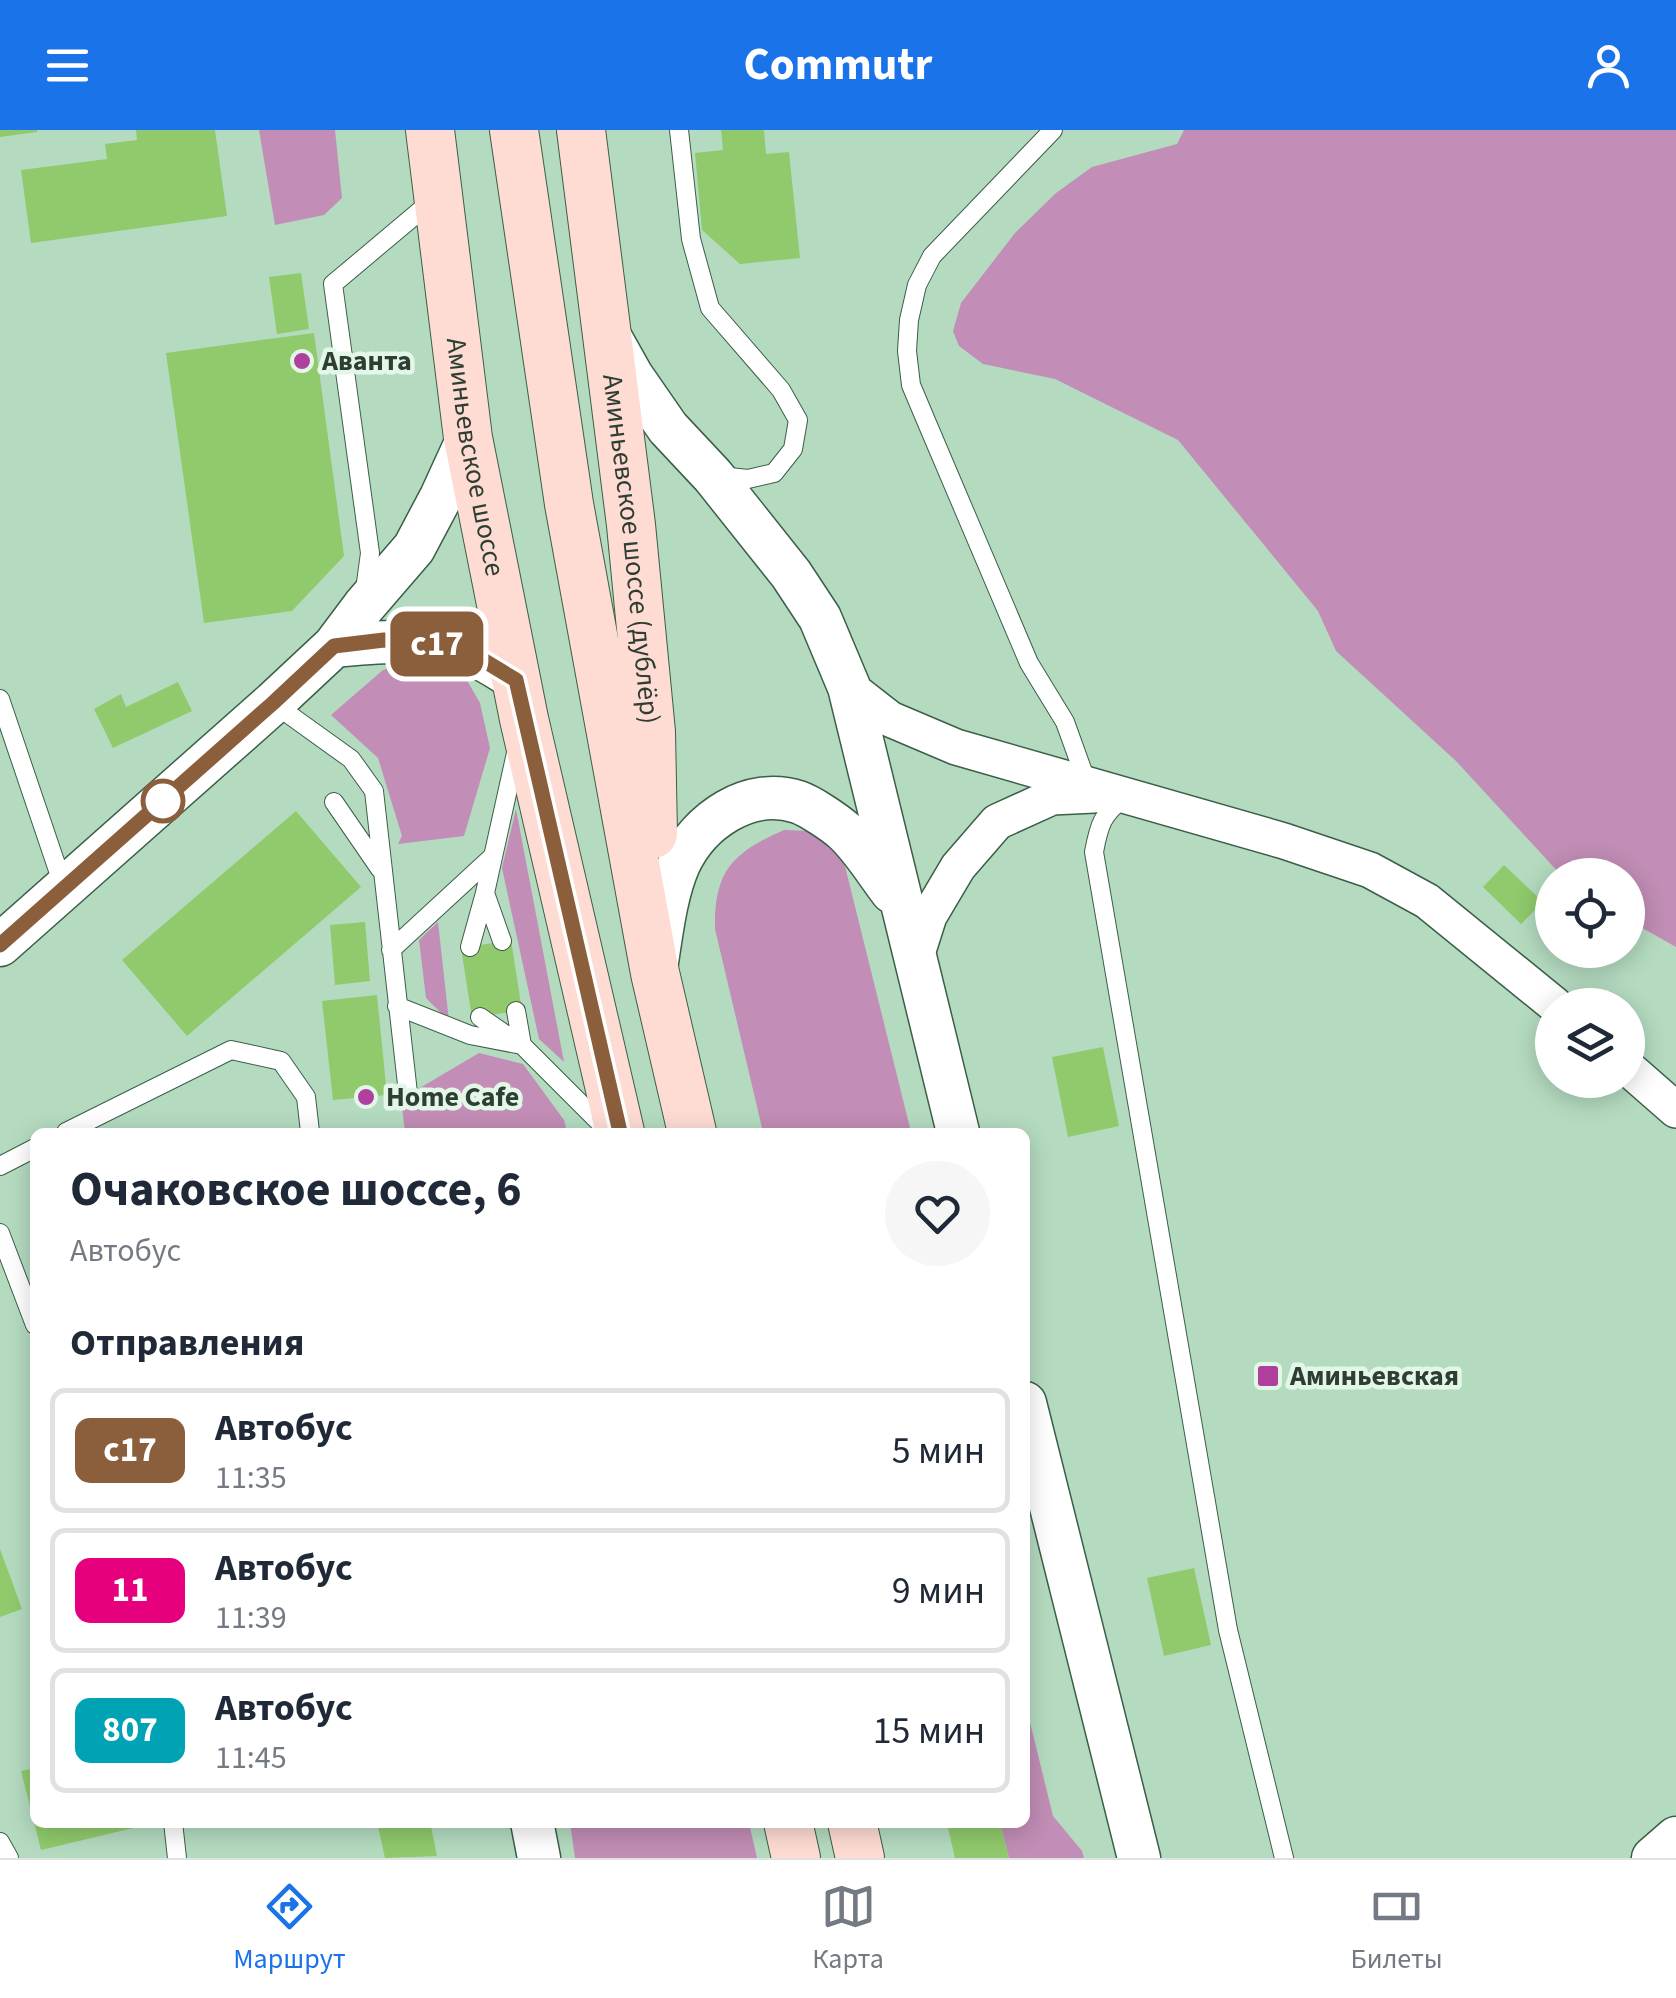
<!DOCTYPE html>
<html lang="ru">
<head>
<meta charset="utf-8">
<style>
  :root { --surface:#fff; --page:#f6f6f7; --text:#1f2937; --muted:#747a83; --line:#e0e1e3; --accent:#1a73e8 }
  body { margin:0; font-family:"Source Sans 3",sans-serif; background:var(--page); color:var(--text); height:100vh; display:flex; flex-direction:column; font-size:38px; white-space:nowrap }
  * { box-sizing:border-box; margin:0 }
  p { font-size:32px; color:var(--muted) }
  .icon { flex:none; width:55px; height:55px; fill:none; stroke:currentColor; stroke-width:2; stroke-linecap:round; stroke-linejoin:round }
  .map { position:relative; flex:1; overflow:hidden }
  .panel { position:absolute; left:30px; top:998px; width:1000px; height:700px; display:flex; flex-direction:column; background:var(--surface); border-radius:15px; box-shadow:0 5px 25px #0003 }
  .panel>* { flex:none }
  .badge { padding:0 20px; border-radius:15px; font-size:35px; line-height:65px }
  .controls { position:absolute; left:1535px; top:728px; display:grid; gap:20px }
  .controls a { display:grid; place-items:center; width:110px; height:110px; border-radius:50%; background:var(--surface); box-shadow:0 5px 25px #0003; font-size:50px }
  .map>.badge { position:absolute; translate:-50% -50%; box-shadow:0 0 0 5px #fff }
  h2 { padding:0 40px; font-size:38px; line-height:90px }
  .round { display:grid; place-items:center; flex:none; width:105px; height:105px; border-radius:52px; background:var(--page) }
  .headline { display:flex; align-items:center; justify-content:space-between; height:170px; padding:0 40px }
  h1 { font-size:48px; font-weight:700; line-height:75px }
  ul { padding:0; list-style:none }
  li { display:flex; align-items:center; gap:30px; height:125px; margin:0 20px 15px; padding:0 20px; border:5px solid var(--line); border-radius:15px }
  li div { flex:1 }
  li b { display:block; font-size:38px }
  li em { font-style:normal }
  li .badge { min-width:110px; font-weight:700; text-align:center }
  header { display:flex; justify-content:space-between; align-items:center; height:130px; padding:0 40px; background:var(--accent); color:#fff; font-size:45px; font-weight:700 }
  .menu { display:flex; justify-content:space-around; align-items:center; height:140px; border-top:2px solid var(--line); background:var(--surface); font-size:28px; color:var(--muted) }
  .menu a { display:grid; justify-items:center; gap:5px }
  .menu .on { color:var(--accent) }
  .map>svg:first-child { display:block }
  .green { fill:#c28db6 }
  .building { fill:#90ca6c }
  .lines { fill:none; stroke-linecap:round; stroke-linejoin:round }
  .service-casing { stroke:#3b5e47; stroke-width:20 }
  .minor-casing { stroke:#3b5e47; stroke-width:38 }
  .tertiary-casing { stroke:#3b5e47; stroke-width:45 }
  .secondary-casing { stroke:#3b5e47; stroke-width:50 }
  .service { stroke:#fff; stroke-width:18 }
  .minor { stroke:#fff; stroke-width:35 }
  .tertiary { stroke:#fff; stroke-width:42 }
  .secondary { stroke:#fedcd4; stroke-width:48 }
  .line-casing { stroke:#fff; stroke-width:22 }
  .line { stroke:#8b5e3c; stroke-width:15 }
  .poi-dot { fill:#af409d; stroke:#e3f7e9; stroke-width:4 }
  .stop-dot { fill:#fff; stroke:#8b5e3c; stroke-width:5 }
  .labels { text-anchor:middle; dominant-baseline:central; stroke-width:9; stroke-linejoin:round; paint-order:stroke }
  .poi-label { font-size:28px; font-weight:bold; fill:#2e3e33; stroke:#e3f7e9; text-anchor:start }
  .street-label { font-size:28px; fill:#2e3e33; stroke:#e3f7e9 }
</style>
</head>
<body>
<header><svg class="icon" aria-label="menu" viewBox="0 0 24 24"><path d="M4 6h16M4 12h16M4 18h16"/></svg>Commutr<svg class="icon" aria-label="person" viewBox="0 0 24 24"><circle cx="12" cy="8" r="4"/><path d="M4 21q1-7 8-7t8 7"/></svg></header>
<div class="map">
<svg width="1676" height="1728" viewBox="0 0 1676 1728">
  <rect width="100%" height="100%" fill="#b4dbc0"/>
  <path class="green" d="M259,0H335L342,68L324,85L275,95Z
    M1184,0H1676V817L1628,790V745H1561L1456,631L1336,521L1318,481L1178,310L1055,249L983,234L959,216L953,201L961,173L1015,103L1056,63L1092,37L1177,14Z
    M422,527L461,540L480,573L490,618L464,706L398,714L402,706L378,628L331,585L383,540Z
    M516,679L564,932L539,909L502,738Z
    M784,700L810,701L841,720L911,1002H763L715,799C714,741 732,723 784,700Z
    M438,792L449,891L426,868L419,810Z
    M479,923L523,934L564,990L567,1002H405L401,969Z
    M1025,1572L1053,1686L1082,1721L1084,1728H1009L1000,1693L1025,1692Z
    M570,1693H749L757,1728H575Z"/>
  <path class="building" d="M0,0H37V2L0,7Z
    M136,0H215L227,86L31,113L21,40L107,29L105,14L137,10Z
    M721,0H764L766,24L789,22L800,128L740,134L702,100L695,23L723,20Z
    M301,143L309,199L277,204L269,147Z
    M314,203L344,426L292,481L204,493L166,223Z
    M178,552L192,581L113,618L94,579L121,564L126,577Z
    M296,681L361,757L187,906L122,830Z
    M1504,735L1543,772L1521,794L1483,757Z
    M365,792L370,851L335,855L330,795Z
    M511,810L522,880L472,888L461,818Z
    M377,865L387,965L333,970L322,871Z
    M1103,917L1119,996L1068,1007L1052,927Z
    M0,1419L22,1479L0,1487Z
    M1194,1438L1211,1515L1164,1526L1147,1448Z
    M35,1638V1692H34L21,1641Z
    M34,1692H150V1694L41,1720Z
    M377,1692H430L437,1726L385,1728Z
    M953,1692H1000L1009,1728H955L947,1694Z"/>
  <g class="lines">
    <defs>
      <path id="service" d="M679,0L691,109L710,178L781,260L798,290L793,319L774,343L748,349L720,346
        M1053,0L932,126L917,155L909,190L907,221L911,255L927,293L1029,533L1065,592L1087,653
        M365,460L370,423L333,154L433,70
        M0,569L64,758
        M273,573L351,629L374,661L408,963
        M1125,667C1102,684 1099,695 1094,722L1228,1500L1284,1728
        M334,672L380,739
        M502,811L485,763L516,623
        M470,817L485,763
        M391,820L493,726
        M397,876L470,905L522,915
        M516,881L522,915L607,1000
        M480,887L512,909
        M66,1002L231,920L281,931L306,967L310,1002
        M0,1036L35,1018
        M0,1103L35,1195
        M173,1692L177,1728
        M0,1712L9,1728"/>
      <path id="minor" d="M849,557L890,589L956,617L1284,711L1370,740L1427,771L1555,875
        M915,830L929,786L958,737L997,692L1052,667L1094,665
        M1628,938L1676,980"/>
      <path id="tertiary" d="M609,205L632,246L668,298L713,346L791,444L820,488L849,557L958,1002
        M334,516C382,511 429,507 475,526C490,532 503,542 517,550
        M0,815L273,573L334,516L364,476L414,418L441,367L468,308
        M657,832C662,800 666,764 679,734C699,691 749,656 798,672C810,676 835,693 844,701C861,716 878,744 892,762
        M1025,1273L1139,1728
        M532,1692L539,1728
        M1653,1728L1676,1708"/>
      <g id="secondary">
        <path id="s1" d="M430,0L468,308L524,589L620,1002"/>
        <path d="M514,0L569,374L655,843L692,1002"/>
        <path id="s2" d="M581,0L631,395L651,602L653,704"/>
        <path d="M788,1692L796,1728"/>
        <path d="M852,1692L860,1728"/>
      </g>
    </defs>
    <use href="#service" class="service-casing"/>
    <use href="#minor" class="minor-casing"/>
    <use href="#tertiary" class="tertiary-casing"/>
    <use href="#secondary" class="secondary-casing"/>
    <use href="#service" class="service"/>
    <use href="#minor" class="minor"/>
    <use href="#tertiary" class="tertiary"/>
    <use href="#secondary" class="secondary"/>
  </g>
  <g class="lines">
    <defs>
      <path id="line" d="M0,815L273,573L334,516L384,510L442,514L478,527L516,550L620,1002"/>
    </defs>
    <use href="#line" class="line-casing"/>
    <use href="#line" class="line"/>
  </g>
  <g class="poi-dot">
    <circle cx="302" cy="231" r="10"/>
    <circle cx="366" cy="967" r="10"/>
    <rect x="1256" y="1234" width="24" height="24" rx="5"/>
  </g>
  <circle class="stop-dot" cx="163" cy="671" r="20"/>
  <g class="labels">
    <g class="poi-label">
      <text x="322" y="231">Аванта</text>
      <text x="386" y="967">Home Cafe</text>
      <text x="1290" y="1246">Аминьевская</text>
    </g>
    <g class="street-label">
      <text stroke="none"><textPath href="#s1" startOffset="330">Аминьевское шоссе</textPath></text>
      <text stroke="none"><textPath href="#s2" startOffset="422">Аминьевское шоссе (дублёр)</textPath></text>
    </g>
  </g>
</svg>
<div class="controls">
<a><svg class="icon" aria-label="locate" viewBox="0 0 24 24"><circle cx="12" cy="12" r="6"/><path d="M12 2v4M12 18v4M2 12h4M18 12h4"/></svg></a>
<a><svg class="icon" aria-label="layers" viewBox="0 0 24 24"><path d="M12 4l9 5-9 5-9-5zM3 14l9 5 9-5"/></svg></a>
</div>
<b class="badge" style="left:437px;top:514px;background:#8b5e3c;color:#fff">с17</b>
<section class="panel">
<div class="headline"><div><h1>Очаковское шоссе, 6</h1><p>Автобус</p></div><a class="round"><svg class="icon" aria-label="heart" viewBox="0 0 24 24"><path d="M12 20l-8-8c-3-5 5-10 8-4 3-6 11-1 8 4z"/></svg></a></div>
<h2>Отправления</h2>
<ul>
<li><span class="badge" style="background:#8b5e3c;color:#fff">с17</span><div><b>Автобус</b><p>11:35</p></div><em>5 мин</em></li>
<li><span class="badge" style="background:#e6007e;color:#fff">11</span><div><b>Автобус</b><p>11:39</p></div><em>9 мин</em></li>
<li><span class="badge" style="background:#00a3b4;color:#fff">807</span><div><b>Автобус</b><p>11:45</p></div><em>15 мин</em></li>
</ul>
</section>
</div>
<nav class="menu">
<a class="on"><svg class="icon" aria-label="directions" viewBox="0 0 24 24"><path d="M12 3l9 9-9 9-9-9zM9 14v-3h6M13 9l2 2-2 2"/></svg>Маршрут</a>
<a><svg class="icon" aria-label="map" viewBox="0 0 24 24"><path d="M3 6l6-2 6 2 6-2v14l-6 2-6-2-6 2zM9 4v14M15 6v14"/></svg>Карта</a>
<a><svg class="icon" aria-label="tickets" viewBox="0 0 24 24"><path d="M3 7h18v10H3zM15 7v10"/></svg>Билеты</a>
</nav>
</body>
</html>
